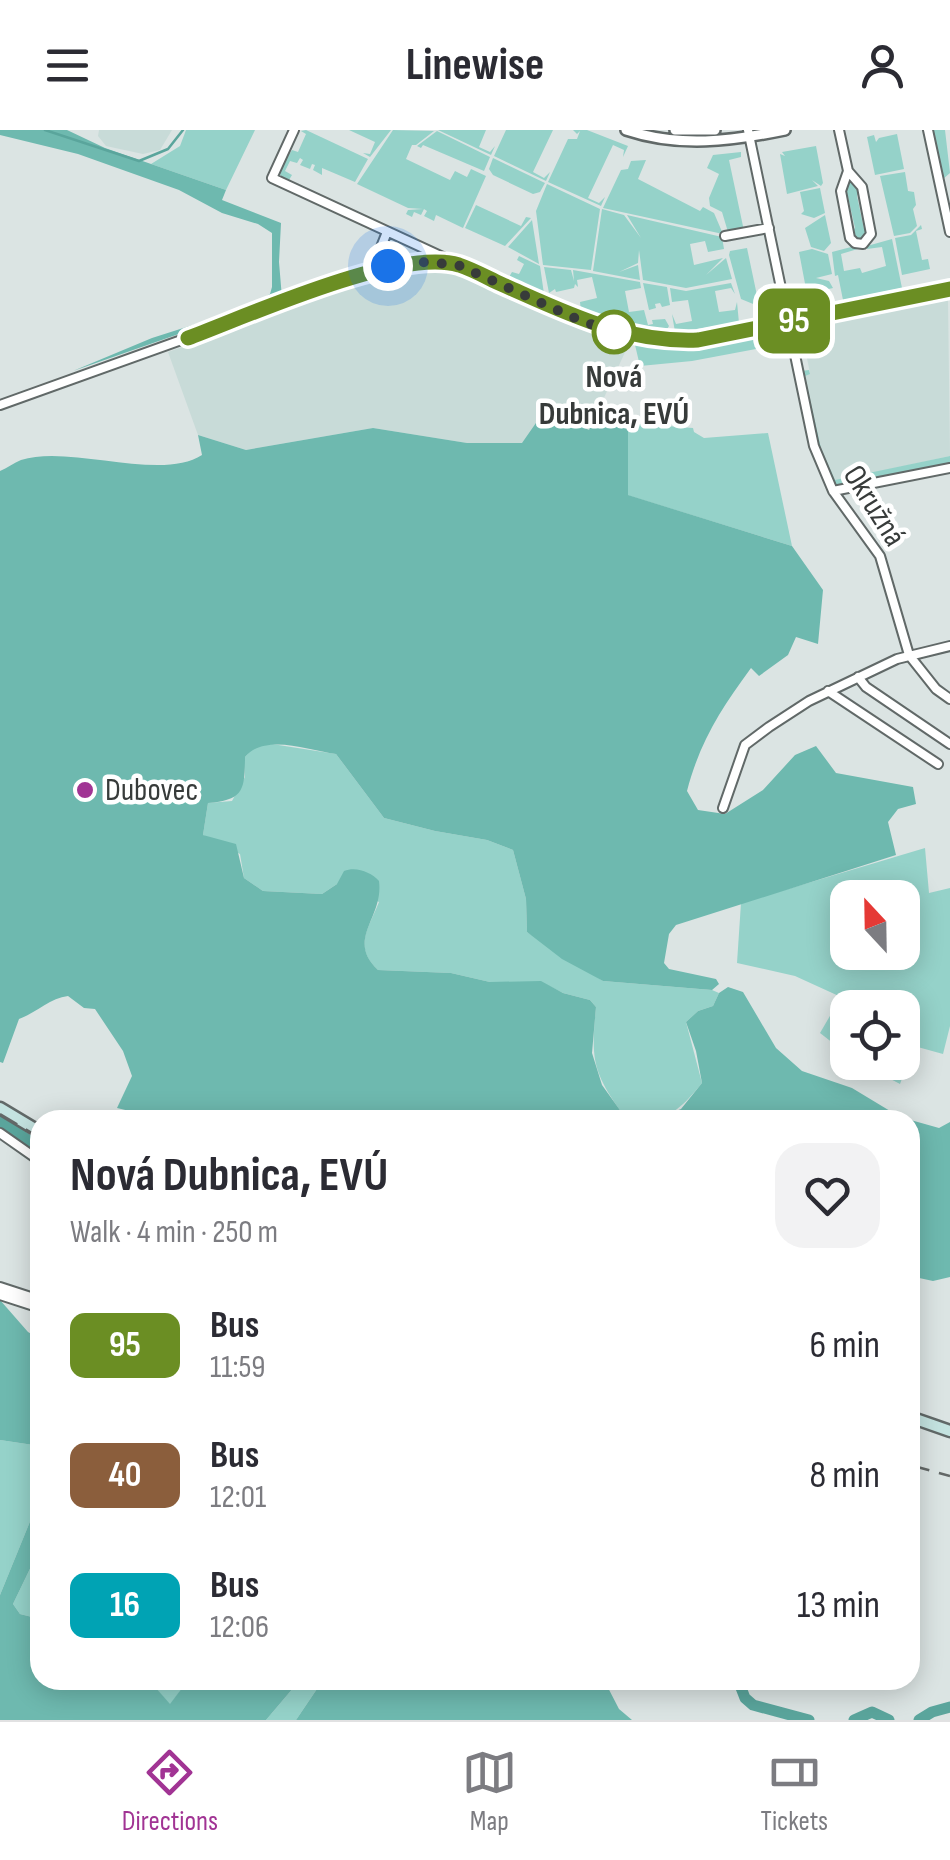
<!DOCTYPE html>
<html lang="en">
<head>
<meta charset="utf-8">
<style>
  :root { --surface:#fff; --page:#f2f2f3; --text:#2b2b33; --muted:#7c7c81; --line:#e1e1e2; --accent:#a13494 }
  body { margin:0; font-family:"Sofia Sans Condensed",sans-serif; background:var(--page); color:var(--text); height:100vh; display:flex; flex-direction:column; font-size:38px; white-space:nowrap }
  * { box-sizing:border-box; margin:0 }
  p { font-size:32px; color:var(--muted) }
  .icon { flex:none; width:55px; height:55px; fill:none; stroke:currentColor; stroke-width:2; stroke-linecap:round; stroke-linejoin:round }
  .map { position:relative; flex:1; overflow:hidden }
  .drawer { position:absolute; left:30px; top:980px; width:890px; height:580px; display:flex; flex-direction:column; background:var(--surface); border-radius:30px; box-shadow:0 5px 25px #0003 }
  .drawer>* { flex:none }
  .badge { padding:0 20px; border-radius:15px; font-size:35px; line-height:65px }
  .needle { width:65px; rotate:338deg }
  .fabs { position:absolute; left:830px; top:750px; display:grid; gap:20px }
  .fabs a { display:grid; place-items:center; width:90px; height:90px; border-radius:20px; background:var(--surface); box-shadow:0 5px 25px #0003; font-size:50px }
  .you { position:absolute; width:50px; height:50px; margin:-25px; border:8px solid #fff; border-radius:50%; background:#1a73e8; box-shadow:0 0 0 15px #1a73e833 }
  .map>.badge { position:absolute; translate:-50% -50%; box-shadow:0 0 0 5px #fff }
  .round { display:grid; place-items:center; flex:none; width:105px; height:105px; border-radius:30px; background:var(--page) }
  .head { display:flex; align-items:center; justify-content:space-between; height:170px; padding:0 40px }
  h1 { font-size:48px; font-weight:700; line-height:75px }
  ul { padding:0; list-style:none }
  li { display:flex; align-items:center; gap:30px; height:130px; padding:0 40px }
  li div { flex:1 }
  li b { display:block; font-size:38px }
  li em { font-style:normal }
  li .badge { min-width:110px; font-weight:700; text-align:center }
  header { display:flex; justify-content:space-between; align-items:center; height:130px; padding:0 40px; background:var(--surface); font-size:45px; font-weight:700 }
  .dock { display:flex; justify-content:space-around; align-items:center; height:140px; border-top:2px solid var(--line); background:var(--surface); font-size:28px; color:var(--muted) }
  .dock a { display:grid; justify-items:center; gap:5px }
  .dock .current { color:var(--accent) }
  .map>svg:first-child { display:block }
  .built { fill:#c8dbd8 }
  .green { fill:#95d2c9; fill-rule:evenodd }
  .forest { fill:#6eb9af }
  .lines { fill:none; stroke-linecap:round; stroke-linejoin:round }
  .stream { stroke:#5aa59c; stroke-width:2.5 }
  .river { stroke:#5aa59c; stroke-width:11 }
  .minor-casing { stroke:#616968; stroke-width:12 }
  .tertiary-casing { stroke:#616968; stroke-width:14 }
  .secondary-casing { stroke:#616968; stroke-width:15 }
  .minor { stroke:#fff; stroke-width:8 }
  .tertiary { stroke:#fff; stroke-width:9 }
  .secondary { stroke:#c4e3e0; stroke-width:10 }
  .rail { stroke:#636867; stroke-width:2.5; stroke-dasharray:20 10; stroke-linecap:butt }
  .line-casing { stroke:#fff; stroke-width:22 }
  .line { stroke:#6b8e23; stroke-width:15 }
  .walk { stroke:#373b3a; stroke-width:10; stroke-dasharray:0 18 }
  .stop-dot { fill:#fff; stroke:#6b8e23; stroke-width:5 }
  .poi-dot { fill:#a13494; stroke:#fff; stroke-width:4 }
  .labels { text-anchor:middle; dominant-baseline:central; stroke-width:9; stroke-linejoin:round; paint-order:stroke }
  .stop-label { font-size:32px; font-weight:bold; fill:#373b3a; stroke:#fff }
  .street-label { font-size:32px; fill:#373b3a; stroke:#fff }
  .poi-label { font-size:32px; fill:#373b3a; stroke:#fff; text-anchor:start }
</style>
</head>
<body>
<header><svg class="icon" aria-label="menu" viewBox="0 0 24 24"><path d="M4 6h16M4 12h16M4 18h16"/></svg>Linewise<svg class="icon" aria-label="person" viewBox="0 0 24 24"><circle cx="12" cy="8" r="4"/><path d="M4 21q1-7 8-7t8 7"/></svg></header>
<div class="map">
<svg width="950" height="1590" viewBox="0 0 950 1590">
  <rect width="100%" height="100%" fill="#dbe4e3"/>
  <path class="built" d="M99,0H172L160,20L143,24L106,16L98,6Z
    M407,138L450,141L627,218L589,300L522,313H467L373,298L246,320L198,305L168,222Z
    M948,169L950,326L835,351L821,318L805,245L810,243L801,199Z"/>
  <path class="green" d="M186,0H255L226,60L151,34L180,16Z
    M306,0L368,29L355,52L322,38V45L313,40L315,35L312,34L310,39L300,35L303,30L300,28L297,33L290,31L285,41L292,45L289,50L281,47L279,41L292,20L298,22L306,4L301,1Z
    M349,0H391L370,27L363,23L370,24L375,12Z
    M393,0L434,1L416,15H412L406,29L450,50L455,41L467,47L471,39L486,46L463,98L436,85L434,91L424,86L427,81L424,79L421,85L414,82L412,87L406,84L408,80L423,79L408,78L357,54Z
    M438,0H486L479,17L490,22L495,16L491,25Z
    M506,0H553L533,42L544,48L550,42L546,51L494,26Z
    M573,0H587L628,16L623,27L624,20L613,15L588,68L599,73L605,67L601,76L548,52L568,9H577L580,1L577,4Z
    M932,0H945L950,43L943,49Z
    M437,1L490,27L484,41L423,15L421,18L417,16Z
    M897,4L904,39L875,45L867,7L874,5L876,12L879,8Z
    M816,16L823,53L821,56L812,50L818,56L787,64L780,24L785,26L782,22Z
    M741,22V27L729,30L744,101L728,102L722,82L710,76L709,68L719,44L707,38L713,25Z
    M493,28L545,53L540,62L533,64L493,45L489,39Z
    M646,30L638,49L700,81L703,77L714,83L723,104L603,78L621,40L628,39L631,31Z
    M905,42L908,61L914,62L916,75L913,79L917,96L910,103L894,106L880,46Z
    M849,48L860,60L857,66L864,99L869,103H866L868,109L856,112L851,103L855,98L848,67L842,63L844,55L848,56L849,52L846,51Z
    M547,54L600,79L591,140L543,135L536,81Z
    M820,58L825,83L814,88L801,84L804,81L800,62Z
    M476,75L521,96L526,87L531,88L505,116L465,98Z
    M602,79L624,85L641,108L627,85L722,107L724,119L708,122L705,111L690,114L694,135L723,128L706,145L726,128L732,149L686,158L643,150L639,120L638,133L619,142L638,135L640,150L593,141Z
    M825,85L831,113L824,121L811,117L805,98Z
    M532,90L539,134L508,117Z
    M921,95L922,99L916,101L922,130L928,129L930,139L902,145L895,108L911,105Z
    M892,109L902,158L843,170L838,145L835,146L832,122L855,116L861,118L841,124L844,141L860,138L862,143L886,136L882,117L867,119V116Z
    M747,118L759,175L758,176L741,169L729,125L730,121Z
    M812,119L828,124L832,144L816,148L829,151L833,158L807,164L799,122Z
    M519,126L540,136L544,164L509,147L512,142L519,144L524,134L517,130Z
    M544,137L571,140L574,151L573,140L640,152L641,158L625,161L629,182L644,180L648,195L653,194L652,190L665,189L669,196L666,201L670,202L625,196L581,181L580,172L597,168L592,147L577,150L578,157L575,154L574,158L556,162L555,159L549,163Z
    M643,153L667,157L670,175L662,177L660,173L655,174L656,178L649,180Z
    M731,153L735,164L731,158L715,161L719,182L735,180L737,172L739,193L675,202L672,184L676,194L692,191L688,170L672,172L670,158L686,161Z
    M906,172L907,177L802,199L807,228L798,224L794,203L797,195L804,225L799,194Z
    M776,198L783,221H778L777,215L692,231L640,236L635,215C676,221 711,217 751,208L754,202Z
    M809,240L810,244L805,246L821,318L835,350L950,326V336L835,357C814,316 810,283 801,241Z
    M628,293L693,298L694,302L704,308L768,303L792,416L627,365Z
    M272,614L336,624L384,688L435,701L487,710L513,720L526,769L527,802L603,851L712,860L719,863L713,876L698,881L686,892L702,953C676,985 663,995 622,983C592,941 591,928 596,877L590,870L563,863L541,852H490L451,843L378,840C353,816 368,800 379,772L337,754L322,764L263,761L244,748L240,724L203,705L208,673L232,671L245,647V627L253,617Z
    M925,718L929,763L950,758V896L943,924L914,916L900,954L860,933L902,932V878H848L847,924L820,903L841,867L795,846L737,833L741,773ZM848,768H902V822H848Z
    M0,1310L40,1316V1367L0,1465Z
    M40,1418V1489L20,1484L13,1474Z
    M149,1550H188L170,1575Z
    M300,1550H323L296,1590H266Z"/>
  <path class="forest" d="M0,0H67L105,18L226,60L222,70L281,93L279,132L282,168L73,241L152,208L246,178L270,164L272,157V103L258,94L222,83L179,60L78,24L0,5Z
    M545,280L589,300L597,283L628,293V365L792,416L823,460L818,514L796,507L788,525L759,546L751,538C721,579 700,611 687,661L698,680L725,684L763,660L795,625L816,616L836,643L913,657L916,674L898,679L888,692L896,725L676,795L669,804L664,833L669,839L716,849L719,854L712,860L603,851L562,829L527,802L526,769L513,720L487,710L435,701L384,688L336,624C308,620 265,603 245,627C245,661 243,670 208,673L203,705L236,714L244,748L263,761L322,764L337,754L344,741C356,736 371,742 379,751C384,788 345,809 378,840L451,843L490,852L541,851L563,863L590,870L596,877L592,923L602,955L622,983L644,990H167L117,978L132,946L123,921L95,879L84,878L68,866C50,868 36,883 19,889L3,933L0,932V341C7,338 14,333 21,330C69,314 161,352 202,325L198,305L246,320L373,298L467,313H522Z
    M728,857L743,862L776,918L802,941L852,958L900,987L939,998L950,992V1147L933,1151L910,1146V990H654L681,979L702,953L696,921L686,892L698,881L713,876L719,863Z
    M0,1170L28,1202L40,1209V1316L0,1310Z
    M40,1367V1418L13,1474L20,1484L40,1489V1550H149L170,1574L188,1550H300L266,1590H0V1465Z
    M323,1550H530L540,1558L548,1559L562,1550H604L619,1579L632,1590H296Z"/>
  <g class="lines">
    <path class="stream" d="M45,0L139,31L168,19L183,0"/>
    <path class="river" d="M0,991L40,1018
      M738,1550L745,1568L753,1575L809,1590
      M854,1590L872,1582L889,1590
      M919,1590L932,1582L950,1577"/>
    <defs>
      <path id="minor" d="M294,0L272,48L579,190L649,209L698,210L950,159
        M748,0L814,316L833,361L880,426L909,525L936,559L950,569
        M839,0L848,41L841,61L850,108L855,113L863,114L871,104L862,57L848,41
        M928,0L950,102
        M725,106L769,98
        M371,142L387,102
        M0,275L371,142L405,133H449
        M833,361L950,338
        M858,547L866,557L950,614
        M828,561L938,634
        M723,678L745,615L769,597L809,571L897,529L950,516
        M66,990L70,986L102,990
        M0,1003L40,1031
        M0,1157L40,1170
        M0,1165L40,1178"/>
      <path id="tertiary" d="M626,0C680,18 731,11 785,0
        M675,0H715"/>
      <path id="secondary" d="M0,978L40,1002
        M910,1287L950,1301"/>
    </defs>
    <use href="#minor" class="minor-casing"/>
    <use href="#tertiary" class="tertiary-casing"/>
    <use href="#secondary" class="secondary-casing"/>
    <use href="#minor" class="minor"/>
    <use href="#tertiary" class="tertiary"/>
    <use href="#secondary" class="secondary"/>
    <path class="rail" d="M0,984L40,1008
      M910,1335L950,1346"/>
  </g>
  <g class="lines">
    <defs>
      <path id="line" d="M188,208C250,185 399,117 459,135C474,140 488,148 501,154C567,183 625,213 698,210L950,159"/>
    </defs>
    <use href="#line" class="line-casing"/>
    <use href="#line" class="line"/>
    <path class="walk" d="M388,136L427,132L458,135L579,190L614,202"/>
  </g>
  <circle class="stop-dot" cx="614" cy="202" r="20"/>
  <circle class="poi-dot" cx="85" cy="660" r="10"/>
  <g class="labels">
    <g class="stop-label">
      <text x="614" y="247">Nová<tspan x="614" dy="37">Dubnica, EVÚ</tspan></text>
    </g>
    <g class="street-label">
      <text transform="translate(874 376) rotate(58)">Okružná</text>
    </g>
    <g class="poi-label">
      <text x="105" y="660">Dubovec</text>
    </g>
  </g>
</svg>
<div class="fabs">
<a><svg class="needle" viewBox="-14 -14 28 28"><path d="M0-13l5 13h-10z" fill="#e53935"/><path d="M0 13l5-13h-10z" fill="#7c7c81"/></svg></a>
<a><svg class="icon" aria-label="locate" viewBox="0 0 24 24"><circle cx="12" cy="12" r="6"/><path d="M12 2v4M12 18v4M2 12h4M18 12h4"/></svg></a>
</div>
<div class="you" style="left:388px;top:136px"></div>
<b class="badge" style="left:794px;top:191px;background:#6b8e23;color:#fff">95</b>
<section class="drawer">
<div class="head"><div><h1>Nová Dubnica, EVÚ</h1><p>Walk · 4 min · 250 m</p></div><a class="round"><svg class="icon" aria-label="heart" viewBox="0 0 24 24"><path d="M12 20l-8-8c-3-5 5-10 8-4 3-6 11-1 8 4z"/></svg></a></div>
<ul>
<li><span class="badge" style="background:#6b8e23;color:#fff">95</span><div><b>Bus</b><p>11:59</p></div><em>6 min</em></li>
<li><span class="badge" style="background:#8b5e3c;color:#fff">40</span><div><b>Bus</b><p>12:01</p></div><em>8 min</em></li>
<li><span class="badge" style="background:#00a3b4;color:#fff">16</span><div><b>Bus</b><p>12:06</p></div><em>13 min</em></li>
</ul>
</section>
</div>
<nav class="dock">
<a class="current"><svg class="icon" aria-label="directions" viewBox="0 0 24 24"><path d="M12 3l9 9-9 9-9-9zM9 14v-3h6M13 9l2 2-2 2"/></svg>Directions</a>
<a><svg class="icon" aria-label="map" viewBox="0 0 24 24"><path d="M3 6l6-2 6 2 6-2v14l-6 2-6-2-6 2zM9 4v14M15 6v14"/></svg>Map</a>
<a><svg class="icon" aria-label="tickets" viewBox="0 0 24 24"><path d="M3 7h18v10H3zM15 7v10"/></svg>Tickets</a>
</nav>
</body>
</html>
